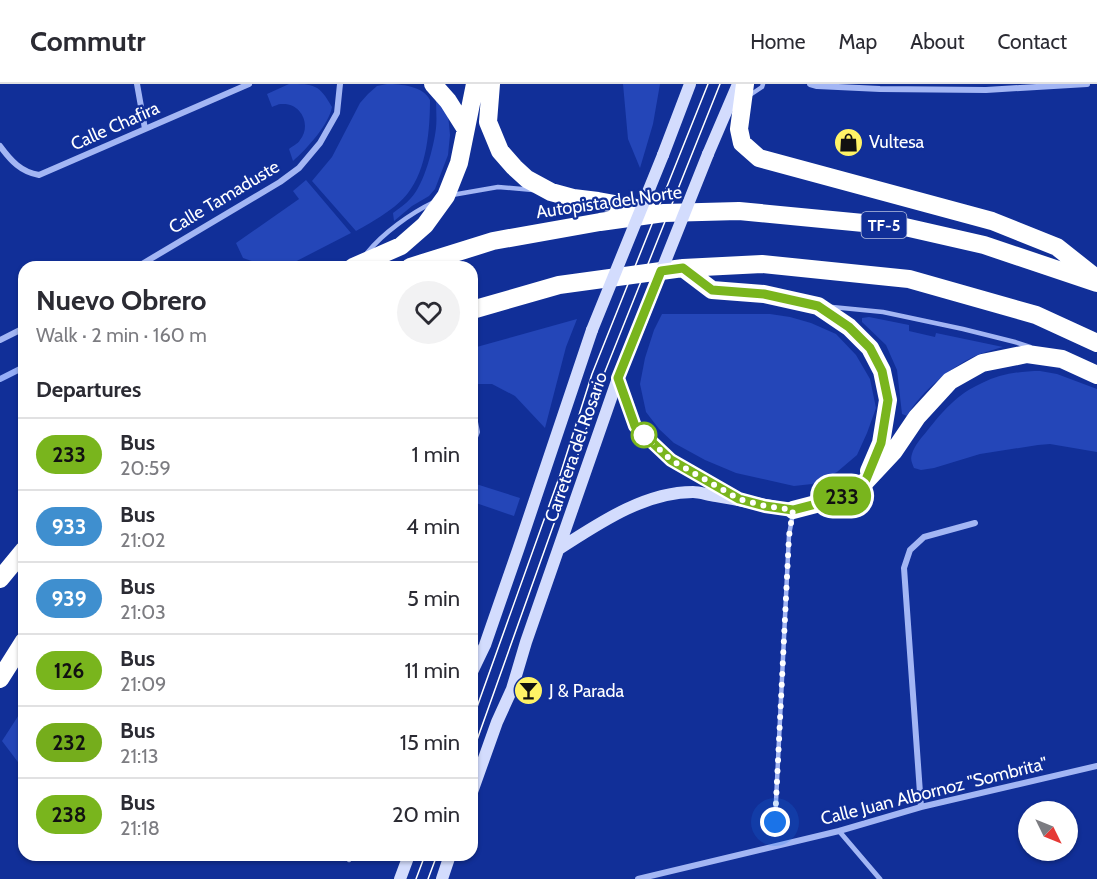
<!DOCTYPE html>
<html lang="en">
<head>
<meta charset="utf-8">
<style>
  :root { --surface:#fff; --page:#f2f2f3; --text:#2b2b33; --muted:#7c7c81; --line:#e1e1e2 }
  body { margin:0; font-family:Cabin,sans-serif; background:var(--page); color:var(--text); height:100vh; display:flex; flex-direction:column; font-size:22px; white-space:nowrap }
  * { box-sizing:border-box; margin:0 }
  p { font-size:20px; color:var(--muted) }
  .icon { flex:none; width:33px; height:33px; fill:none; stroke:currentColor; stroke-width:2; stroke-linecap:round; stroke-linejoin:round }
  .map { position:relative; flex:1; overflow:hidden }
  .panel { position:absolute; left:18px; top:177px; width:460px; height:600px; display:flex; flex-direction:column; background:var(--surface); border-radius:18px; box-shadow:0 2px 4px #0004 }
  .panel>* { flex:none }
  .badge { padding:0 12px; border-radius:20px; font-size:21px; line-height:39px }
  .needle { width:39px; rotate:133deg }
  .buttons { position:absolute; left:1018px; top:717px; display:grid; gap:12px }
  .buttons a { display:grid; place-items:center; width:60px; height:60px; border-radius:50%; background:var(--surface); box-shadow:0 2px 4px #0004; font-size:30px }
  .you { position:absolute; width:30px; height:30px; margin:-15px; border:4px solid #fff; border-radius:50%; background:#1a73e8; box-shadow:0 0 0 9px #1a73e833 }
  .map>.badge { position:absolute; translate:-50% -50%; box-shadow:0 0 0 3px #fff }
  h2 { padding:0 18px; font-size:22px; line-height:54px }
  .round { display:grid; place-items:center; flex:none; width:63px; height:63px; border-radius:32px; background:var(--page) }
  .summary { display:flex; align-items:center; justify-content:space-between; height:102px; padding:0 18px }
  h1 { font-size:28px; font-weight:800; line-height:45px }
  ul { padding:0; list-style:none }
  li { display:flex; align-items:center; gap:18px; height:72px; padding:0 18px; border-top:2px solid var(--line) }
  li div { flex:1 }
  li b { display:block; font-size:22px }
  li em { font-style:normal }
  li .badge { min-width:66px; font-weight:700; text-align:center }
  header { display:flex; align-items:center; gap:36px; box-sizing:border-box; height:84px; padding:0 30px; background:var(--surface); border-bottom:2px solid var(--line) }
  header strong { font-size:28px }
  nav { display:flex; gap:33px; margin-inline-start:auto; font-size:21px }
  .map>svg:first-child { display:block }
  .green { fill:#2446b8 }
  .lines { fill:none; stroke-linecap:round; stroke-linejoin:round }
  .stream { stroke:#95adf7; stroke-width:6 }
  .service { stroke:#a3b6f4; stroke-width:4.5 }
  .pedestrian { stroke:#a3b6f4; stroke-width:5 }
  .minor { stroke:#a3b6f4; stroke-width:6 }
  .secondary { stroke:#d3dcfd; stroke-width:12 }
  .motorway { stroke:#fff; stroke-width:18 }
  .tram { stroke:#fff; stroke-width:1.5 }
  .secondary-bridge { stroke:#d3dcfd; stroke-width:12 }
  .line-casing { stroke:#fff; stroke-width:14 }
  .line { stroke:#79b51d; stroke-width:9 }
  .walk { stroke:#fff; stroke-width:6; stroke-dasharray:0 10.8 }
  .stop-dot { fill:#fff; stroke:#79b51d; stroke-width:3 }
  .labels { text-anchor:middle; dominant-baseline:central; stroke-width:4.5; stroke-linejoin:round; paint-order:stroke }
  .shield { fill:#112f98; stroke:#b8c1e0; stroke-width:1.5 }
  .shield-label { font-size:16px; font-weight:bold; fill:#fff }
  .street-label { font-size:18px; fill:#fff; stroke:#112f98 }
  .poi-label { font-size:18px; fill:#fff; stroke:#112f98; text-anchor:start }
</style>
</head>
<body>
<header>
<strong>Commutr</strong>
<nav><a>Home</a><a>Map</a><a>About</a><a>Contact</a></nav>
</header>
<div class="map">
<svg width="1097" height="795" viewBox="0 0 1097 795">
  <rect width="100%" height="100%" fill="#112f98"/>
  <path class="green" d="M289,0C314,0 319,0 332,23C329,40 307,65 293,77L289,65C292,62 298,60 300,56C312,41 301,18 281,20C278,20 275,22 272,23L267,10Z
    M387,0C401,0 423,2 430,16C430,45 427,85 408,109C397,124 372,138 356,147L312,97L332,73L360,19L368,10L377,2Z
    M623,0H660L653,40L640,84L628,55Z
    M436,16L448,30L450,51L448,71L435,105L429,112L412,122L394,137L393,129C399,124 406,120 411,114C424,101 434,62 436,44C437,35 436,25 436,16Z
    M306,96L351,149L285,183H269L243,174L236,159L299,115L293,107Z
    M662,230H770L790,233L811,239L836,250L856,271L870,295L876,324L867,349L857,371L837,388L812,400L794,402L736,389L705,376L674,359L659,345L646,328L640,300L645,274L654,246Z
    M869,233L909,241V247L935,253L936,249L1003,263C996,265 988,267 980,270C954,280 921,307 907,332L902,330L897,286L886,261L862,238V234Z
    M577,235L566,263L545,344L515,312L492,300H473V264Z
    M1040,287L1057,290L1097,305V368L1050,360L1038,361L980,370L934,384L921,386L914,384C912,379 910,375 912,370C914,362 922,353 927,347C943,327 957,310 982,299C1000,290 1020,287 1040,287Z
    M476,400L520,414L514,432L473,418V410Z
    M24,623V686L2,657Z"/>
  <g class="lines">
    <path class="stream" d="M0,295L24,283"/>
    <path class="service" d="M750,11L762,3L763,0
      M452,111L498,103L533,106
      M367,169C383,149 411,129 434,118
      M832,223L883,228L963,245L1015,258L1030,263
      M775,738L789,451L793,429
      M349,776L350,771"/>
    <path class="pedestrian" d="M839,747L880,795"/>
    <path class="minor" d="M137,0L145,45
      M810,0L817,2L880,5L986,6L1087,0
      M0,62C11,77 21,88 39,91L249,0
      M137,183L280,98L299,84L320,59L337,29L340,0
      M0,256L24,244
      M472,323L477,348L472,361
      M921,723L904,484L910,466L924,453L975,439
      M638,795L839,747L921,723L1097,682"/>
    <path class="secondary" d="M708,70L738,0
      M663,71L690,0
      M618,294L635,342L671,376L734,412
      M559,465C598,440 644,408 693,408C700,408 708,411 716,412C742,416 767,422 793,426
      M472,588L485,561L518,466L592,246
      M472,708L497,638L512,605L526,558L618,294L641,238
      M400,795L409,771
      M442,795L450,771"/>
    <path class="motorway" d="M433,0L448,17L465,44
      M491,0L488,38L500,67L514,83L527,95L551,108L573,114L598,117L648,126
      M745,0L739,45L742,59L759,74L992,137L1057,163L1096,194
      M353,183L401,162L425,141L446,112L459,79L475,0
      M410,183L493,157L600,138L664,129L739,127L905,143L984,161L1097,199
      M683,184L712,206L764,210L818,222L849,243L870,264L882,287L888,316L881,359L869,387
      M472,226L559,201L683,184L762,180L909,195L1036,231L1097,259
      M793,426L839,414L865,398L894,367L917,333L950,297L982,279L1027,270L1062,275L1097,291
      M0,495L24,466
      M0,595L24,557"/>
    <path class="tram" d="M472,637L560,391L592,290L708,0
      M472,670L572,389L604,290L720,0
      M416,795L425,771
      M428,795L437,771"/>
    <path class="secondary-bridge" d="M641,238L708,70
      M592,246L663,71"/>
  </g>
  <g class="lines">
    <defs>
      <path id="line" d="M683,184L712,206L764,210L818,222L849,243L870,264L882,287L888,316L881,359L865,398L839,414L793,426L765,422L739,415L671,376L635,342L618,294L661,187Z"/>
    </defs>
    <use href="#line" class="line-casing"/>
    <use href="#line" class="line"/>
    <path class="walk" d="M644,351L671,376L739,415L765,422L793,426L789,452L775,738"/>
  </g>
  <defs>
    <symbol id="shop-disc" viewBox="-11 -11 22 22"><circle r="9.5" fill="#fff366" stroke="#112f98"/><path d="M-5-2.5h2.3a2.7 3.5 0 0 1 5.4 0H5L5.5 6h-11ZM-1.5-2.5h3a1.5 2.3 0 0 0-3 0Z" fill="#111"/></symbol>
    <symbol id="bar-disc" viewBox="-11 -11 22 22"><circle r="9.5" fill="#fff366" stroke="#112f98"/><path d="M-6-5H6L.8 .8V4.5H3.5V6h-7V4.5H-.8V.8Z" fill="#111"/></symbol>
  </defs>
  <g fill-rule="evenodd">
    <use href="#shop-disc" x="832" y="42" width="33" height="33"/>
    <use href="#bar-disc" x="512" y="590" width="33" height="33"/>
  </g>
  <circle class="stop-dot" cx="644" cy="351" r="12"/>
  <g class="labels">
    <rect class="shield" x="861.5" y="128" width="45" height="26" rx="4.5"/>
    <g class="shield-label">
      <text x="884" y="141">TF-5</text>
    </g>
    <g class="street-label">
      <text transform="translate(115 42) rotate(-24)">Calle Chafira</text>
      <text transform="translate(224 113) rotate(-31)">Calle Tamaduste</text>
      <text transform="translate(609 118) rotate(-8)">Autopista del Norte</text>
      <text transform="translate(576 363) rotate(-71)">Carretera del Rosario</text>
      <text transform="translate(934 707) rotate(-14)">Calle Juan Albornoz "Sombrita"</text>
    </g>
    <g class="poi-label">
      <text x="869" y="58">Vultesa</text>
      <text x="549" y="607">J &amp; Parada</text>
    </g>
  </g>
</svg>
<div class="buttons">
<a><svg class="needle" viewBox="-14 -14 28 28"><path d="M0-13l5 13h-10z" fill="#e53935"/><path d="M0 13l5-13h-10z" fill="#7c7c81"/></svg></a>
</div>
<div class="you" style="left:775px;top:738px"></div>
<b class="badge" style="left:842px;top:412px;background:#79b51d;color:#111">233</b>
<section class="panel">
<div class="summary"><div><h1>Nuevo Obrero</h1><p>Walk · 2 min · 160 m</p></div><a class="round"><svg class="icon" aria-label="heart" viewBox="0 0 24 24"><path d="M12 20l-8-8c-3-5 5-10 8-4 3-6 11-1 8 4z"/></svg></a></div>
<h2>Departures</h2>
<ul>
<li><span class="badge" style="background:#79b51d;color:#111">233</span><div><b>Bus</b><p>20:59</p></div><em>1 min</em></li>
<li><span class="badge" style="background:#3f8fcf;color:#fff">933</span><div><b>Bus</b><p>21:02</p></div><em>4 min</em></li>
<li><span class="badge" style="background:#3f8fcf;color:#fff">939</span><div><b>Bus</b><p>21:03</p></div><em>5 min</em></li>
<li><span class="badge" style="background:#79b51d;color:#111">126</span><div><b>Bus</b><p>21:09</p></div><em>11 min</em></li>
<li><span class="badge" style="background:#75ad1c;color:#111">232</span><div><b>Bus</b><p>21:13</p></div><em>15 min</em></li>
<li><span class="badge" style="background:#79b51d;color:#111">238</span><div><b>Bus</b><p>21:18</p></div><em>20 min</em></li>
</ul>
</section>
</div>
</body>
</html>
